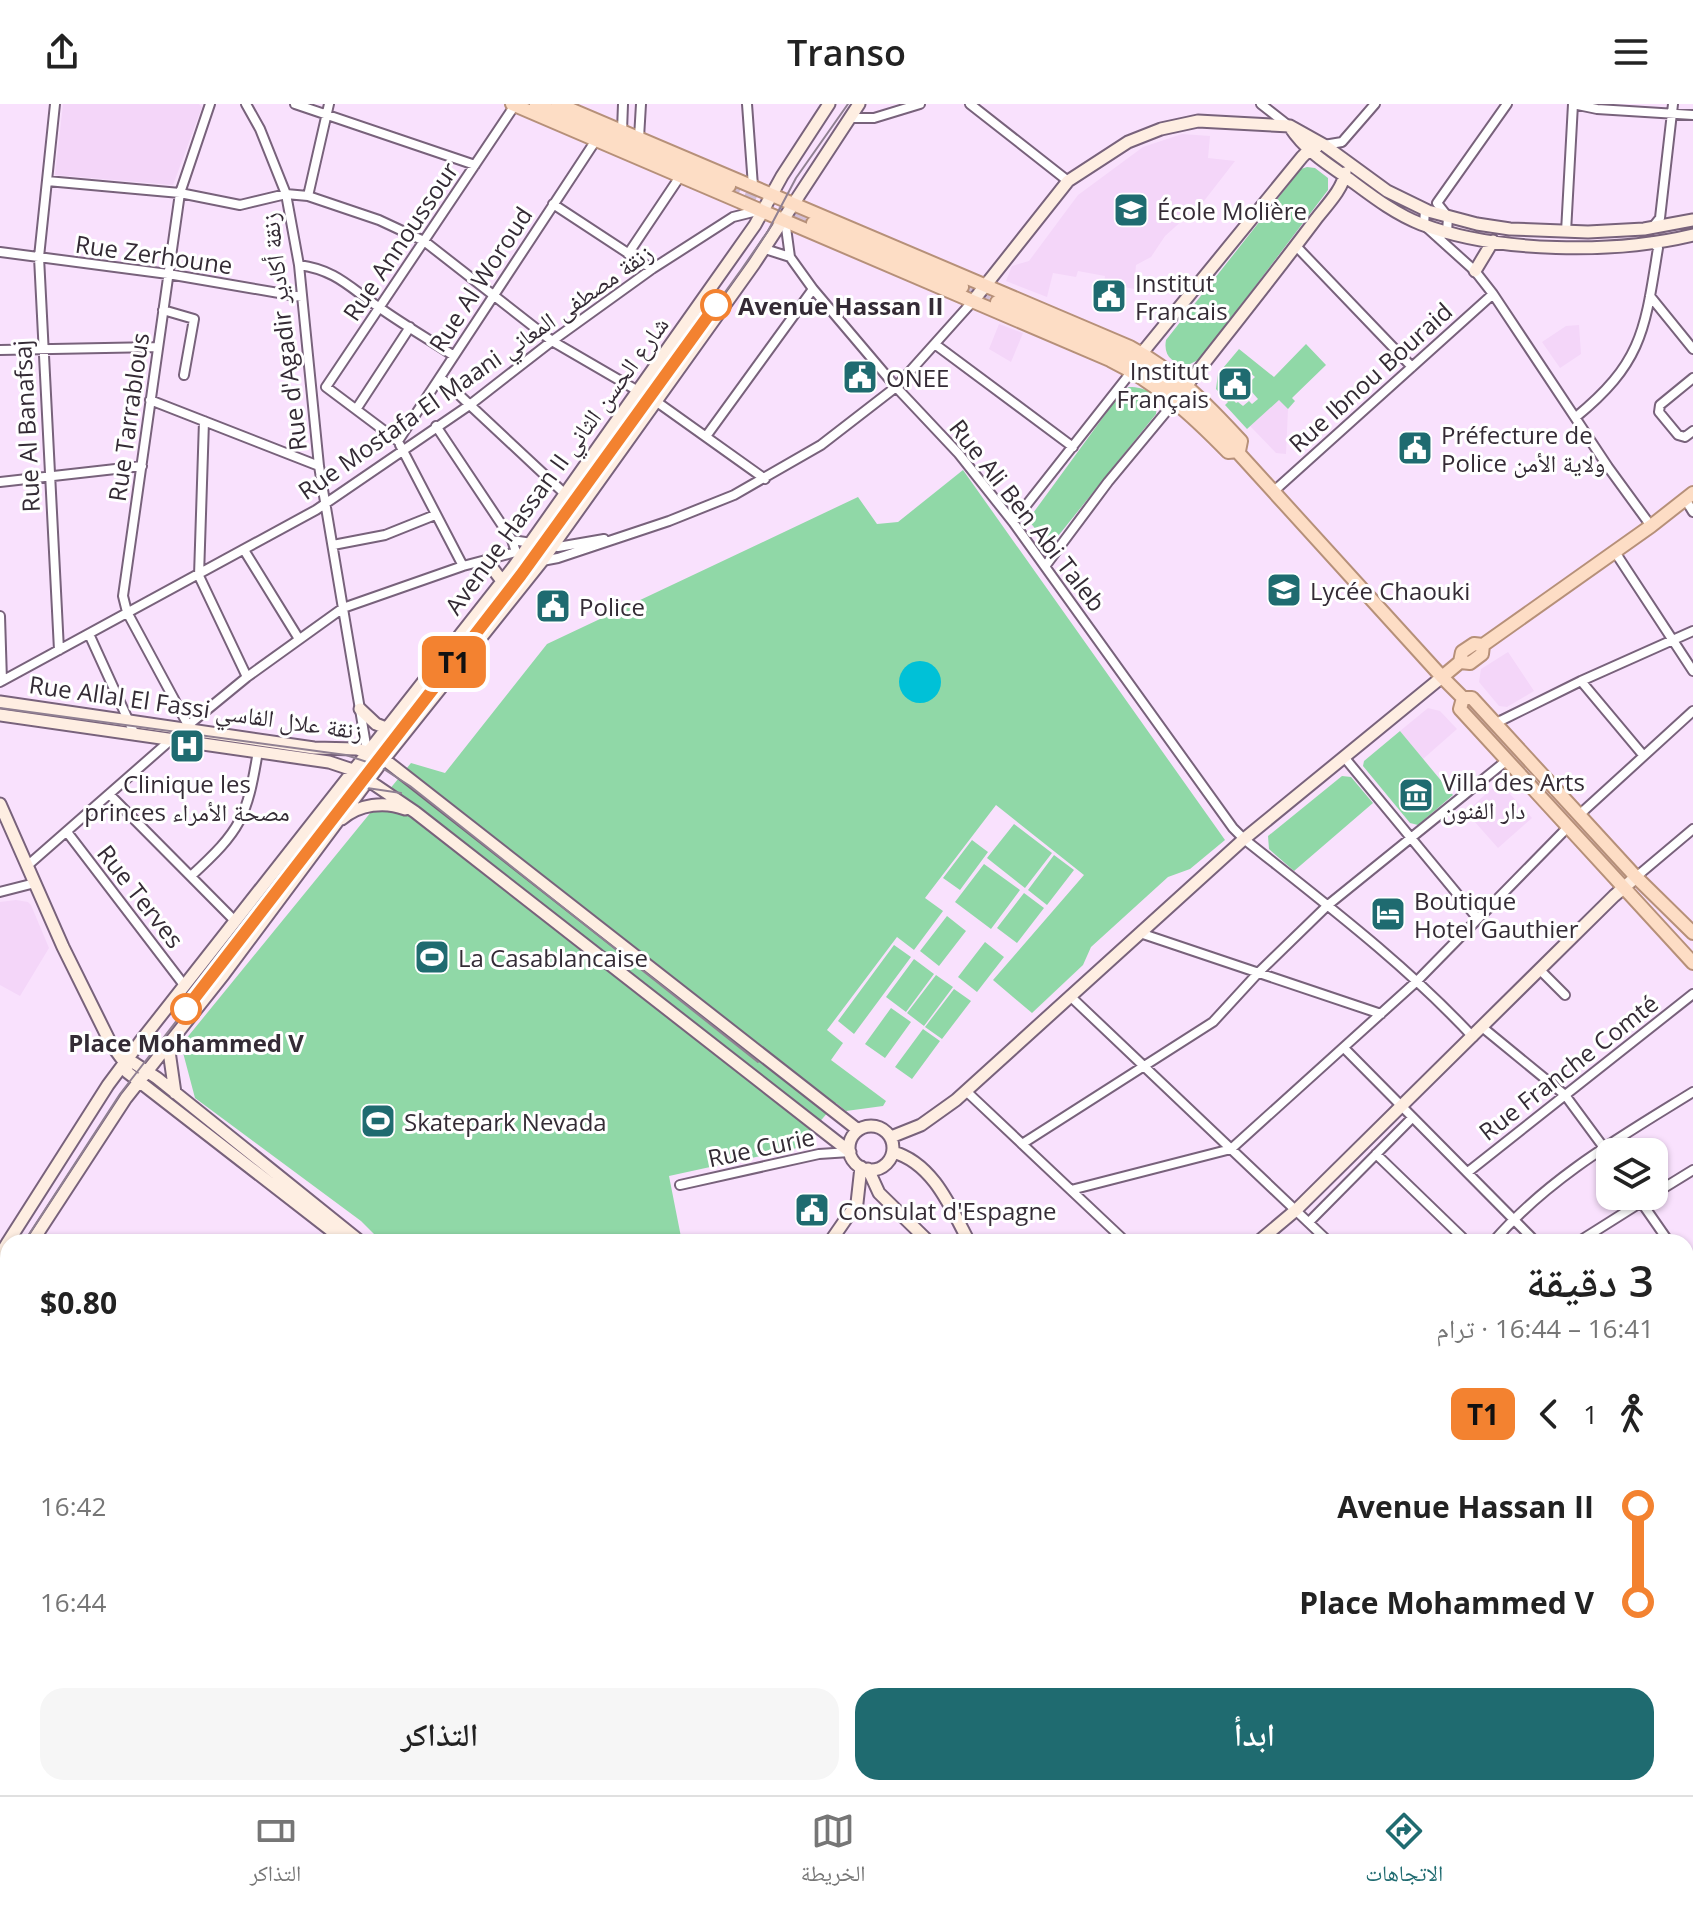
<!DOCTYPE html>
<html lang="ar">
<head>
<meta charset="utf-8">
<style>
  :root { --surface:#fff; --page:#f6f6f6; --text:#222; --muted:#767676; --line:#e0e0e0; --accent:#1f6b70 }
  body { margin:0; font-family:"Open Sans","Noto Naskh Arabic",sans-serif; background:var(--page); color:var(--text); direction:rtl; height:100vh; display:flex; flex-direction:column; font-size:30px; white-space:nowrap }
  * { box-sizing:border-box; margin:0 }
  p { font-size:26px; color:var(--muted) }
  .icon { flex:none; width:44px; height:44px; fill:none; stroke:currentColor; stroke-width:2; stroke-linecap:round; stroke-linejoin:round }
  .map { position:relative; flex:1; overflow:hidden; direction:ltr }
  .details { position:absolute; left:0px; top:1130px; width:1694px; height:562px; display:flex; flex-direction:column; background:var(--surface); border-radius:24px 24px 0 0; box-shadow:0 2px 6px #0004; direction:rtl }
  .details>* { flex:none }
  .badge { padding:0 16px; border-radius:12px; font-size:28px; line-height:52px }
  .fabs { position:absolute; left:1596px; top:1034px; display:grid; gap:16px }
  .fabs a { display:grid; place-items:center; width:72px; height:72px; border-radius:16px; background:var(--surface); box-shadow:0 2px 6px #0004; font-size:40px }
  .map>.badge { position:absolute; translate:-50% -50%; box-shadow:0 0 0 4px #fff }
  .legs { display:flex; align-items:center; gap:12px; height:88px; padding:0 40px; font-size:26px }
  .legs p { margin-inline-start:auto }
  .overview { display:flex; align-items:center; justify-content:space-between; height:136px; padding:0 40px }
  h1 { font-size:44px; font-weight:600; line-height:60px }
  .action { display:flex; gap:16px; margin-top:auto; padding:16px 40px }
  .action a { flex:1; height:92px; border-radius:24px; background:var(--accent); color:#fff; font-size:32px; font-weight:600; line-height:92px; text-align:center }
  .action a+a { background:var(--page); color:var(--text) }
  ul { padding:0 40px; list-style:none }
  li { display:flex; align-items:center; gap:28px; height:96px; font-size:30px }
  li i { display:grid; place-items:center; width:12px; height:100%; margin:0 10px; background:currentColor }
  li i::after { content:''; width:20px; height:20px; margin:-10px; border:6px solid; border-radius:50%; background:var(--surface) }
  li p { margin-inline-start:auto }
  li:first-child i { background:linear-gradient(#0000 50%,currentColor 0) }
  li:last-child i { background:linear-gradient(currentColor 50%,#0000 0) }
  header { display:flex; justify-content:space-between; align-items:center; height:104px; padding:0 40px; background:var(--surface); font-size:36px; font-weight:600 }
  .menu { display:flex; justify-content:space-around; align-items:center; height:112px; border-top:2px solid var(--line); background:var(--surface); font-size:22px; color:var(--muted) }
  .menu a { display:grid; justify-items:center; gap:4px }
  .menu .selected { color:var(--accent) }
  .map>svg:first-child { display:block }
  .built { fill:#f4d6f9 }
  .green { fill:#90d8a7; fill-rule:evenodd }
  .water { fill:#00c1d7 }
  .lines { fill:none; stroke-linecap:round; stroke-linejoin:round }
  .primary-tunnel { stroke:#d2bdd5; stroke-width:12; stroke-dasharray:12 6; stroke-linecap:butt }
  .street-casing { stroke:#78627b; stroke-width:12 }
  .secondary-casing { stroke:#78627b; stroke-width:15 }
  .primary-casing { stroke:#b69079; stroke-width:16 }
  .street { stroke:#fff; stroke-width:8 }
  .secondary { stroke:#feeee2; stroke-width:11 }
  .primary { stroke:#fdddc5; stroke-width:12 }
  .tram { stroke:#908092; stroke-width:2 }
  .line-1-casing { stroke:#fff; stroke-width:18 }
  .line-1 { stroke:#f38230; stroke-width:12 }
  .stop-1-dot { fill:#fff; stroke:#f38230; stroke-width:4 }
  .labels { text-anchor:middle; dominant-baseline:central; stroke-width:6; stroke-linejoin:round; paint-order:stroke }
  .poi-label { font-size:24px; fill:#342b35; stroke:#fff; text-anchor:start }
  .street-label { font-size:24px; fill:#342b35; stroke:#fff }
  .stop-label { font-size:24px; font-weight:bold; fill:#342b35; stroke:#fff; text-anchor:start }
</style>
</head>
<body>
<header><svg class="icon" aria-label="menu" viewBox="0 0 24 24"><path d="M4 6h16M4 12h16M4 18h16"/></svg>Transo<svg class="icon" aria-label="share" viewBox="0 0 24 24"><path d="M12 15V3M7 8l5-5 5 5M5 13v7h14v-7"/></svg></header>
<div class="map">
<svg width="1693" height="1691" viewBox="0 0 1693 1691">
  <rect width="100%" height="100%" fill="#f9e1fd"/>
  <path class="built" d="M63,0H199L202,3L173,81L55,71Z
    M1182,30L1210,32L1208,54L1235,57L1204,97L1165,132L1151,153L1136,161L1134,185L1104,179L1105,172L1078,167L1076,173L1053,169L1047,193L1006,177L1012,162L1029,157L1078,91L1143,43Z
    M999,220L1023,229L1011,258L989,245Z
    M1579,221L1581,250L1560,264L1542,238L1566,222Z
    M1279,295L1288,305L1286,350L1276,349L1250,322Z
    M1508,548L1534,587L1507,603L1499,602L1479,578L1481,565Z
    M1428,604L1440,607L1457,625L1423,655L1400,627Z
    M1499,678L1532,714L1498,744L1466,708Z
    M16,796L28,798L31,801L49,844L20,892L0,881V798Z"/>
  <path class="green" d="M1307,63L1315,64L1328,74V86L1200,255L1188,261C1173,260 1163,252 1166,236L1301,65Z
    M1306,240L1326,261L1292,294L1295,297L1288,305L1279,296L1247,325L1225,301L1228,298L1216,285L1218,270L1239,245L1274,273ZM1249,268L1255,273L1240,287L1243,290L1251,287L1258,295L1252,300L1249,297L1243,302L1238,298L1236,299L1221,282L1220,277L1223,272L1236,269L1238,277Z
    M1129,283C1148,283 1159,291 1156,310L1050,442L1028,416L1123,286Z
    M963,366L1225,736L1190,765L1168,773L1091,843L1083,861L1032,909L993,876L1084,771L996,701L925,794L943,807L914,846L897,833L827,926L843,939L831,956L886,997L883,1002L846,1007L836,999L797,1044L669,1072L681,1133L677,1138H382L361,1117L195,994L181,941L411,659L445,669L547,540L858,393L877,420L898,418Z
    M1400,627L1453,691L1418,721L1410,719L1363,662L1364,657ZM1416,675H1423L1433,691L1416,707L1409,698L1400,697L1399,688Z
    M1342,672L1351,673L1373,699L1294,767L1269,745L1268,732Z
    M1014,720L1052,749L1025,784L987,754Z
    M972,736L988,748L960,786L943,774Z
    M1054,751L1074,766L1047,801L1028,786Z
    M984,760L1020,786L991,825L955,798Z
    M1024,789L1044,804L1017,839L997,824Z
    M947,812L966,827L939,862L920,847Z
    M985,838L1004,853L977,888L958,873Z
    M894,841L911,853L854,930L838,917Z
    M914,855L934,870L906,908L886,893Z
    M936,871L953,883L924,922L907,909Z
    M954,885L971,897L942,935L925,923Z
    M891,904L911,918L885,954L865,940Z
    M923,925L940,937L912,975L895,963Z"/>
  <path class="water" d="M899 578a21 21 0 1 1 42 0a21 21 0 1 1-42 0Z"/>
  <g class="lines">
    <path class="primary-tunnel" d="M729,82L813,119
      M962,183L997,198"/>
    <defs>
      <path id="street" d="M55,0L39,153L59,546
        M246,0L260,25L286,90L299,161L319,362L367,647
        M295,0L475,61
        M747,0L753,82
        M970,0L1068,77
        M1261,0L1289,22
        M1573,0L1597,5L1693,11
        M850,14H874L920,0
        M622,27L623,0
        M639,34L641,0
        M1324,41L1342,38L1375,0
        M47,77L180,89L240,101L286,90L308,92L379,116L424,137L552,237L657,298L765,375
        M308,92L329,0
        M553,100L652,165
        M1425,106L1424,121L1475,167L1493,190L1608,363L1651,422
        M785,116L790,153L813,185L896,283L959,350L1013,418L1233,724L1244,735C1323,798 1404,859 1473,933
        M1652,124L1660,114L1673,0
        M1566,128L1573,0
        M1443,130L1447,128L1448,113L1437,99L1507,0
        M1296,142L1412,263
        M765,145L790,153
        M0,148L168,170L302,193
        M628,150L681,71
        M299,161C337,166 351,185 380,204C404,221 430,236 454,252
        M1650,192L1693,245
        M163,206L194,215L184,271
        M936,241L1073,343
        M0,246L157,243
        M440,273L564,389
        M1693,274L1660,301L1659,308L1678,331L1685,333L1693,327
        M326,283L515,1
        M326,283L398,337
        M150,296L319,362
        M357,304L410,223
        M1576,313C1643,258 1645,225 1658,144L1652,138
        M204,317L199,472L247,573
        M436,322L512,436L516,448
        M707,331L813,185
        M398,337L596,36
        M400,341L463,462
        M0,378L142,362
        M1274,387L1493,190
        M1685,395L1693,408
        M1013,418L1132,267
        M512,436L558,443L604,435
        M333,441L385,431L435,411
        M244,446L299,535
        M1615,448L1693,567
        M521,450L542,457L558,454L669,417L734,391L821,341L896,283L973,197
        M1046,461L1108,378L1176,296
        M0,512L2,577
        M89,530L135,631
        M1581,577L1643,651
        M0,578L316,406L471,300L552,237L652,165L733,113L757,107
        M1496,619L1581,577L1693,527
        M188,621L127,508L123,492L180,89L210,0
        M186,623L247,573L343,504L463,462L516,448
        M1344,653L1478,815
        M109,690L235,817
        M1579,711L1693,607
        M67,728L184,881
        M27,762L173,634
        M191,772C241,726 247,714 258,647
        M1636,773L1693,725
        M0,788L35,779
        M1140,829L1381,910
        M1540,866L1565,891
        M1070,892L1329,1138
        M1482,923L1565,991L1610,1052
        M1344,944L1536,1138
        M966,987L1126,1138
        M1022,1040L1213,918L1258,869L1328,801L1506,657
        M1376,1050L1467,1138
        M1468,1068L1693,890
        M680,1081L819,1050L850,1048
        M1071,1086L1231,1045L1417,877L1567,724
        M1654,1090L1693,1066
        M1637,1092L1669,1138
        M1309,1118L1412,1014
        M1493,1138C1548,1074 1622,1032 1693,988
        M1578,1138L1651,1092
        M1686,1163L1693,1173
        M0,1286L8,1292
        M1686,1354L1693,1333
        M0,1482L8,1489
        M0,1505L8,1500
        M1686,1506L1693,1514
        M0,1602L8,1592
        M1686,1647L1693,1655
        M514,1684L525,1691
        M706,1684L712,1691
        M942,1684L946,1691
        M1329,1684L1334,1691
        M1573,1684L1577,1691
        M1644,1684L1648,1691
        M640,1691L647,1684
        M794,1691L800,1684
        M879,1691L888,1684"/>
      <path id="secondary" d="M1290,23C1305,46 1327,60 1349,75C1372,92 1395,110 1421,120C1498,149 1614,150 1693,131
        M1475,167L1493,137
        M973,197L1068,77L1128,38L1161,25L1198,17L1290,22L1324,41L1387,87L1428,107L1477,120L1510,125L1588,128L1644,125L1693,116
        M1142,249L1302,53L1309,46L1316,44
        M1187,281C1230,226 1274,171 1316,115C1326,102 1343,85 1345,69
        M487,457L502,477
        M0,598L314,644L357,645L380,652L858,1026
        M360,605L376,620L386,624
        M0,611L329,658L353,666L415,708L850,1048
        M0,700L63,843L111,940L125,959L127,968L346,1138
        M342,715C359,700 385,697 405,705
        M168,940L175,989
        M125,959H134L157,974L361,1138
        M849 1044a22 22 0 1 1 44 0a22 22 0 1 1-44 0Z
        M891,1033L921,1021L956,996L1244,735L1442,573
        M893,1048C933,1059 951,1104 969,1138
        M868,1065L879,1089L929,1138
        M8,1138L108,981L140,938L512,465L755,121L782,72L829,0
        M32,1138L126,994L224,870L384,655L542,457L754,160L859,0
        M830,1138L857,1099L861,1063
        M1258,1138L1296,1106L1614,792L1636,773
        M0,1151L8,1138
        M1686,1186L1693,1181
        M0,1187L8,1174
        M0,1377L8,1383
        M0,1660L8,1659
        M0,1676H8
        M35,1684L50,1691
        M377,1684L386,1691
        M1046,1684L1050,1691
        M1110,1684L1113,1691
        M1129,1684L1132,1691
        M480,1691L484,1684"/>
      <path id="primary" d="M512,0L1110,256C1157,279 1192,311 1228,348L1239,347
        M536,0L729,82
        M558,0L1130,243C1175,267 1207,300 1241,337L1239,347
        M813,119L962,183
        M997,198C1065,226 1137,249 1193,299L1442,573L1463,594H1472L1636,773L1693,829
        M1460,558L1470,559L1482,550L1483,541
        M1442,573L1460,558L1462,548L1474,540L1483,541L1651,422L1693,389
        M1463,594L1460,605L1693,859
        M1686,1616L1693,1614
        M1446,1691L1469,1684"/>
    </defs>
    <use href="#street" class="street-casing"/>
    <use href="#secondary" class="secondary-casing"/>
    <use href="#primary" class="primary-casing"/>
    <use href="#street" class="street"/>
    <use href="#secondary" class="secondary"/>
    <use href="#primary" class="primary"/>
    <path class="tram" d="M0,604L346,651L379,662L410,682L758,958
      M350,693L367,684L401,689
      M24,1138L120,990L521,471L741,166L768,127L796,74L848,0
      M0,1168L8,1155"/>
  </g>
  <g class="lines">
    <defs>
      <path id="line-1" d="M186,905L521,471L716,201"/>
    </defs>
    <use href="#line-1" class="line-1-casing"/>
    <use href="#line-1" class="line-1"/>
  </g>
  <defs>
    <symbol id="school-square" viewBox="-11 -11 22 22"><rect x="-9" y="-9" width="18" height="18" rx="4" fill="#1f6b70" stroke="#fff"/><path d="M0-5L7-2L0 1L-7-2ZM-4 1L0 2.5L4 1V4Q0 6-4 4Z" fill="#fff"/></symbol>
    <symbol id="civic-square" viewBox="-11 -11 22 22"><rect x="-9" y="-9" width="18" height="18" rx="4" fill="#1f6b70" stroke="#fff"/><path d="M-.6-6.5H3V-4.5H.6V-3L4-1V1h2V6H-6V1h2V-1L-.6-3ZM-1.2 2.5V6h2.4V2.5Z" fill="#fff"/></symbol>
    <symbol id="hospital-square" viewBox="-11 -11 22 22"><rect x="-9" y="-9" width="18" height="18" rx="4" fill="#1f6b70" stroke="#fff"/><path d="M-5-5h3v3.5h4V-5h3V5h-3V1.5h-4V5h-3Z" fill="#fff"/></symbol>
    <symbol id="museum-square" viewBox="-11 -11 22 22"><rect x="-9" y="-9" width="18" height="18" rx="4" fill="#1f6b70" stroke="#fff"/><path d="M0-6L6-3V-2H-6V-3ZM-5-1h2V3h-2ZM-1-1h2V3h-2ZM3-1h2V3H3ZM-6 4H6V6H-6Z" fill="#fff"/></symbol>
    <symbol id="hotel-square" viewBox="-11 -11 22 22"><rect x="-9" y="-9" width="18" height="18" rx="4" fill="#1f6b70" stroke="#fff"/><path d="M-6-4.5h1.5V1H6V5H4.5V3h-9V5H-6ZM-4 0a1.8 1.8 0 1 1 3.6 0ZM.5 0V-2.5h3Q6-2.5 6 0Z" fill="#fff"/></symbol>
    <symbol id="stadium-square" viewBox="-11 -11 22 22"><rect x="-9" y="-9" width="18" height="18" rx="4" fill="#1f6b70" stroke="#fff"/><path d="M0-5a6.5 5 0 1 0 0 10a6.5 5 0 1 0 0-10ZM-3.5-1.8h7v3.6h-7Z" fill="#fff"/></symbol>
  </defs>
  <g fill-rule="evenodd">
    <use href="#school-square" x="1111" y="86" width="40" height="40"/>
    <use href="#civic-square" x="1089" y="172" width="40" height="40"/>
    <use href="#civic-square" x="840" y="253" width="40" height="40"/>
    <use href="#civic-square" x="1215" y="260" width="40" height="40"/>
    <use href="#civic-square" x="1395" y="324" width="40" height="40"/>
    <use href="#school-square" x="1264" y="466" width="40" height="40"/>
    <use href="#civic-square" x="533" y="482" width="40" height="40"/>
    <use href="#hospital-square" x="167" y="622" width="40" height="40"/>
    <use href="#museum-square" x="1396" y="671" width="40" height="40"/>
    <use href="#hotel-square" x="1368" y="790" width="40" height="40"/>
    <use href="#stadium-square" x="412" y="833" width="40" height="40"/>
    <use href="#stadium-square" x="358" y="997" width="40" height="40"/>
    <use href="#civic-square" x="792" y="1086" width="40" height="40"/>
  </g>
  <g class="stop-1-dot">
    <circle cx="716" cy="201" r="14"/>
    <circle cx="186" cy="905" r="14"/>
  </g>
  <g class="labels">
    <g class="poi-label">
      <text x="1157" y="106">École Molière</text>
      <text x="1135" y="178">Institut<tspan x="1135" dy="28">Francais</tspan></text>
      <text x="1209" y="266" text-anchor="end">Institut<tspan x="1209" dy="28">Français</tspan></text>
      <text x="886" y="273">ONEE</text>
      <text x="1441" y="330">Préfecture de<tspan x="1441" dy="28">Police ولاية الأمن</tspan></text>
      <text x="1310" y="486">Lycée Chaouki</text>
      <text x="579" y="502">Police</text>
      <text x="1442" y="677">Villa des Arts<tspan x="1442" dy="28">دار الفنون</tspan></text>
      <text x="187" y="679" text-anchor="middle">Clinique les<tspan x="187" dy="28">princes مصحة الأمراء</tspan></text>
      <text x="1414" y="796">Boutique<tspan x="1414" dy="28">Hotel Gauthier</tspan></text>
      <text x="458" y="853">La Casablancaise</text>
      <text x="404" y="1017">Skatepark Nevada</text>
      <text x="838" y="1106">Consulat d'Espagne</text>
    </g>
    <g class="street-label">
      <text transform="translate(400 137) rotate(-56)">Rue Annoussour</text>
      <text transform="translate(154 150) rotate(8)">Rue Zerhoune</text>
      <text transform="translate(480 175) rotate(-57)">Rue Al Woroud</text>
      <text transform="translate(283 228) rotate(-97)">Rue d'Agadir زنقة أكادير</text>
      <text transform="translate(475 267) rotate(-35)">Rue Mostafa El Maani زنقة مصطفى المعاني</text>
      <text transform="translate(1370 273) rotate(-42)">Rue Ibnou Bouraid</text>
      <text transform="translate(128 313) rotate(-82)">Rue Tarrablous</text>
      <text transform="translate(26 322) rotate(-93)">Rue Al Banafsaj</text>
      <text transform="translate(556 361) rotate(-54)">Avenue Hassan II شارع الحسن الثاني</text>
      <text transform="translate(1028 411) rotate(52)">Rue Ali Ben Abi Taleb</text>
      <text transform="translate(196 603) rotate(8)">Rue Allal El Fassi زنقة علال الفاسي</text>
      <text transform="translate(141 792) rotate(52)">Rue Terves</text>
      <text transform="translate(1568 963) rotate(-38)">Rue Franche Comté</text>
      <text transform="translate(761 1043) rotate(-12)">Rue Curie</text>
    </g>
    <g class="stop-label">
      <text x="738" y="201">Avenue Hassan II</text>
      <text x="186" y="938" text-anchor="middle">Place Mohammed V</text>
    </g>
  </g>
</svg>
<div class="fabs">
<a><svg class="icon" aria-label="layers" viewBox="0 0 24 24"><path d="M12 4l9 5-9 5-9-5zM3 14l9 5 9-5"/></svg></a>
</div>
<b class="badge" style="left:454px;top:558px;background:#f38230;color:#111">T1</b>
<section class="details">
<div class="overview"><div><h1>3 دقيقة</h1><p>16:41 – 16:44 · ترام</p></div><b>$0.80</b></div>
<div class="legs"><svg class="icon" aria-label="walk" viewBox="0 0 24 24"><circle cx="13" cy="4" r="2"/><path d="M13 8l-2 6 4 7M11 14l-3 7M7 12l3-4h3l4 4"/></svg>1<svg class="icon" aria-label="back" viewBox="0 0 24 24"><path d="M15 5l-7 7 7 7"/></svg><b class="badge" style="background:#f38230;color:#111">T1</b></div>
<ul>
<li><i style="color:#f38230"></i><b>Avenue Hassan II</b><p>16:42</p></li>
<li><i style="color:#f38230"></i><b>Place Mohammed V</b><p>16:44</p></li>
</ul>
<div class="action"><a>ابدأ</a><a>التذاكر</a></div>
</section>
</div>
<nav class="menu">
<a class="selected"><svg class="icon" aria-label="directions" viewBox="0 0 24 24"><path d="M12 3l9 9-9 9-9-9zM9 14v-3h6M13 9l2 2-2 2"/></svg>الاتجاهات</a>
<a><svg class="icon" aria-label="map" viewBox="0 0 24 24"><path d="M3 6l6-2 6 2 6-2v14l-6 2-6-2-6 2zM9 4v14M15 6v14"/></svg>الخريطة</a>
<a><svg class="icon" aria-label="tickets" viewBox="0 0 24 24"><path d="M3 7h18v10H3zM15 7v10"/></svg>التذاكر</a>
</nav>
</body>
</html>
